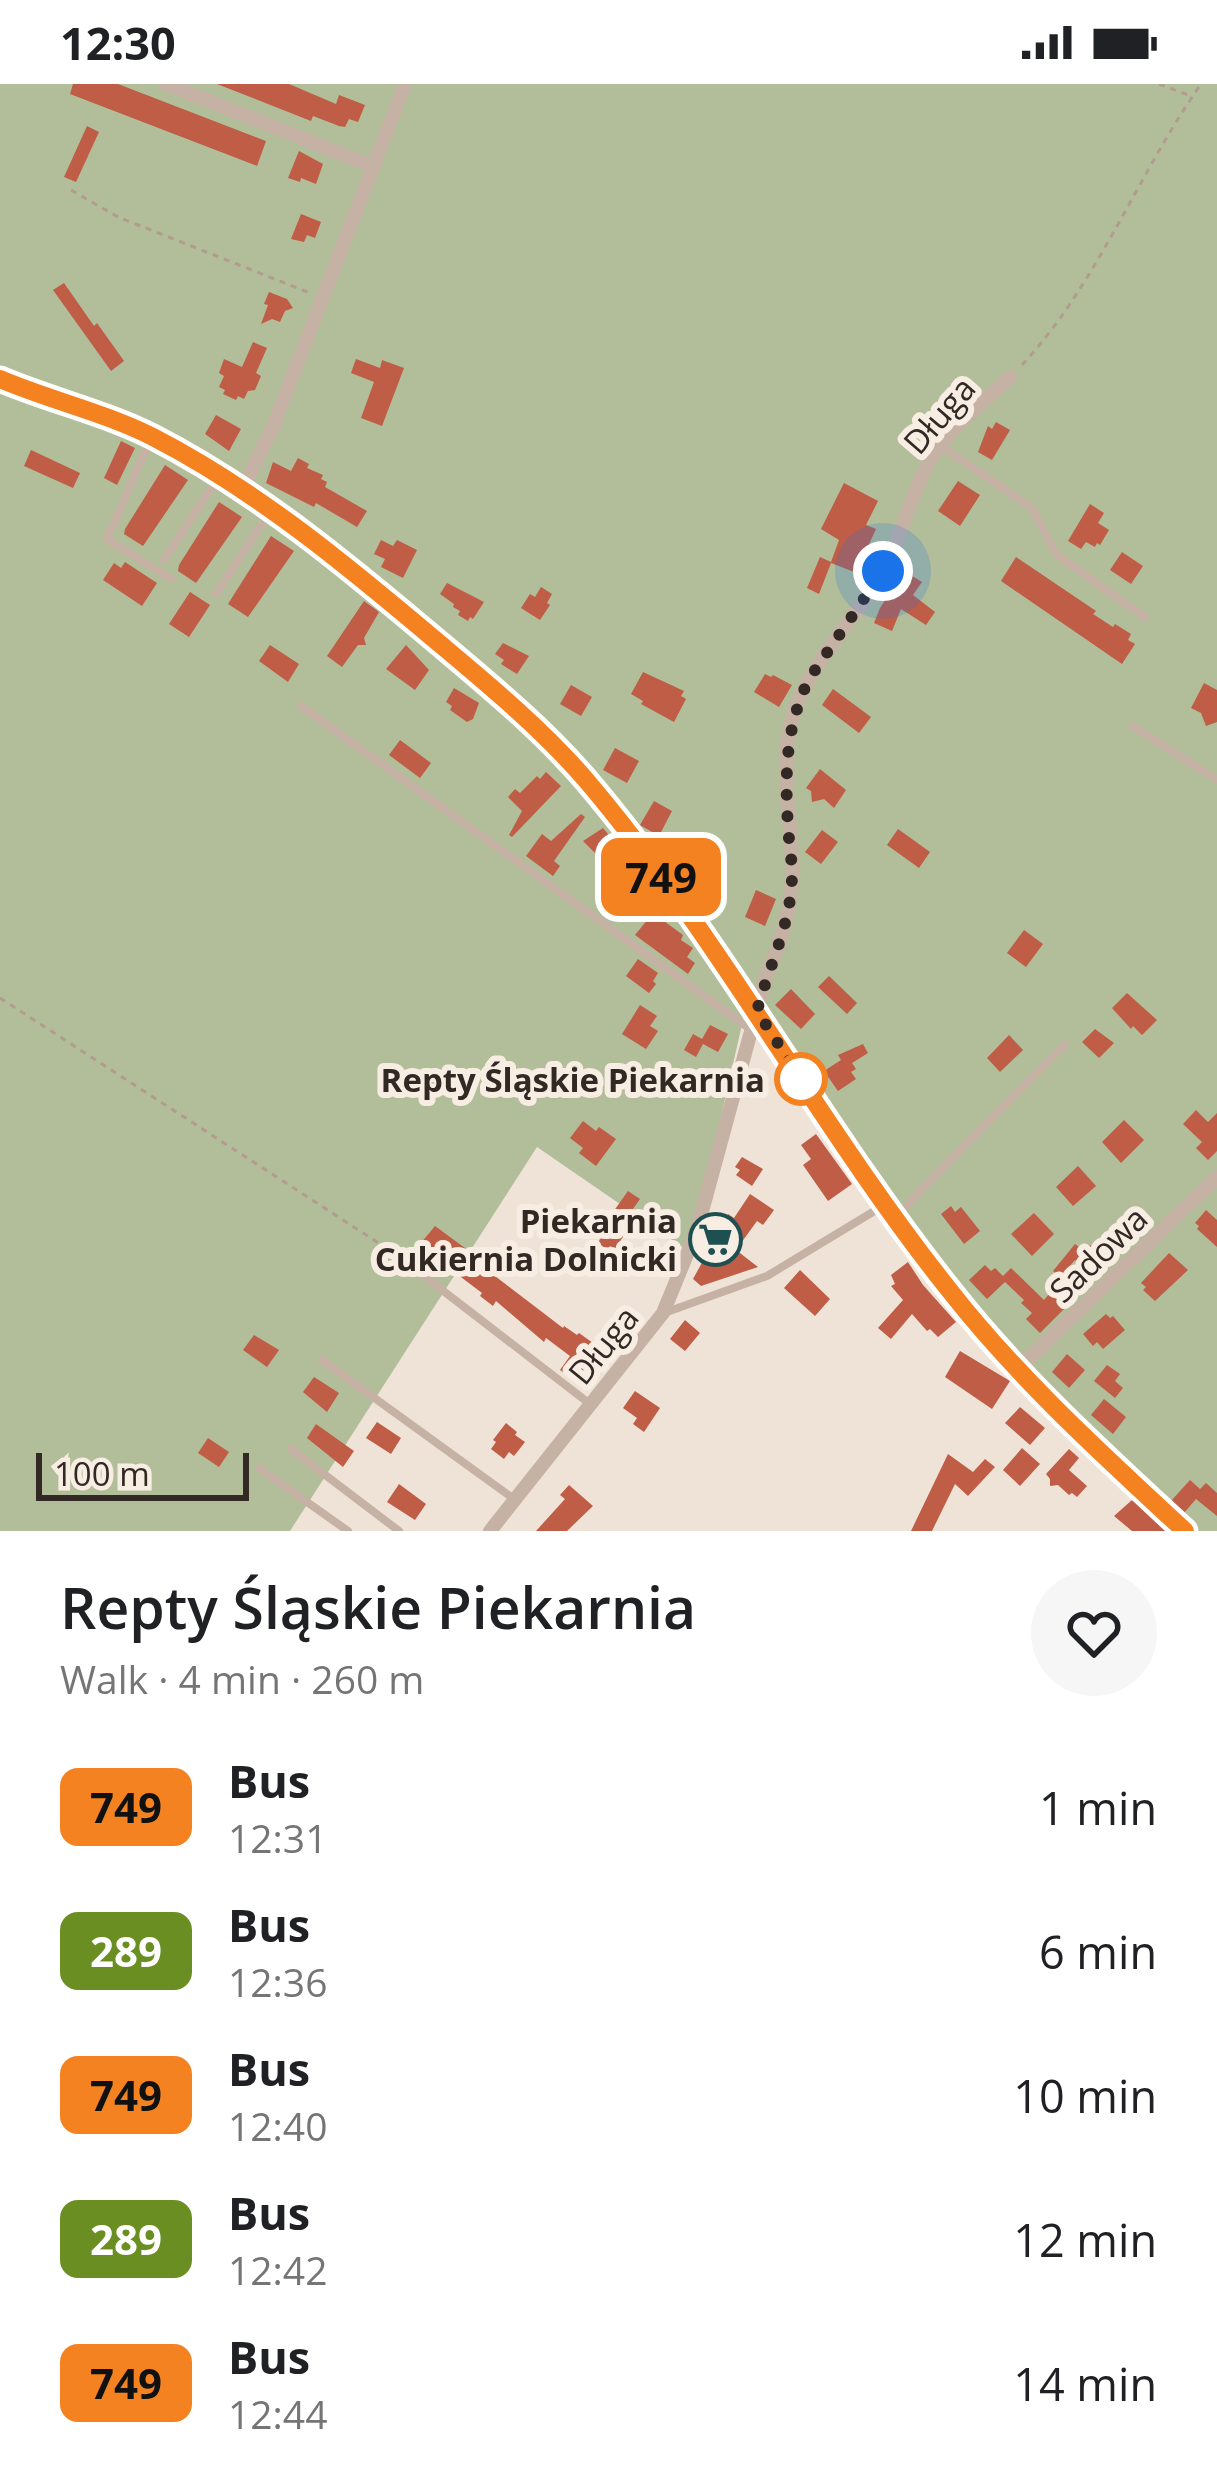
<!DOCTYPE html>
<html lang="en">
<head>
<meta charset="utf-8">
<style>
  :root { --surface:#fff; --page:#f6f6f6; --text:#202124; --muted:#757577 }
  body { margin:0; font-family:"Open Sans",sans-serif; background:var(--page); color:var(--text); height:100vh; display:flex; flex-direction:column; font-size:45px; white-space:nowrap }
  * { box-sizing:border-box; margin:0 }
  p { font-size:39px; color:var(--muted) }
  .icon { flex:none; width:66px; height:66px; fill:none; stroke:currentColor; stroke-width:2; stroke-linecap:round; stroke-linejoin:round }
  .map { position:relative; height:1447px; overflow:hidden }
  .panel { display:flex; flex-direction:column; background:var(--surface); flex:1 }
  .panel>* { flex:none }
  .badge { padding:0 24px; border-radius:18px; font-size:42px; line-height:78px }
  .scale { position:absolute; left:36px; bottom:30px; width:213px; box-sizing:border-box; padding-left:12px; border:6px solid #322925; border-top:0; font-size:33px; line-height:42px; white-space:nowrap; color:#322925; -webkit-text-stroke:9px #f7ede3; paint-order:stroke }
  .you { position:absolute; width:60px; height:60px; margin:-30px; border:9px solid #fff; border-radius:50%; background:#1a73e8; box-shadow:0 0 0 18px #1a73e833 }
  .map>.badge { position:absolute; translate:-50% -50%; box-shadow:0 0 0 6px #fff }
  .round { display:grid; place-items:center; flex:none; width:126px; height:126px; border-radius:63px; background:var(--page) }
  .summary { display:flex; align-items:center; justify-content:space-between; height:204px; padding:0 60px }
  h1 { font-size:57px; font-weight:600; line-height:90px }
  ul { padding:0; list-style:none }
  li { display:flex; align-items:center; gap:36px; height:144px; padding:0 60px }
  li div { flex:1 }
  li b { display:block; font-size:45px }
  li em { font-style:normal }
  li .badge { min-width:132px; font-weight:700; text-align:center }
  .status { display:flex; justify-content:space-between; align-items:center; height:84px; padding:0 60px; background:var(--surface); direction:ltr }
  .status svg { height:33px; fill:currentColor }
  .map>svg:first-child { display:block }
  .green { fill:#b2bd99 }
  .building { fill:#bf5d46 }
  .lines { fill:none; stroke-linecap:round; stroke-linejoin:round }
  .path { stroke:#b19c8f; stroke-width:3; stroke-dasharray:6 6; stroke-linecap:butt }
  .lane { stroke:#c6b2a5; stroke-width:8 }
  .street { stroke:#c6b2a5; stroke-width:14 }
  .line-casing { stroke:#fff; stroke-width:27 }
  .line { stroke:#f58220; stroke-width:18 }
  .walk { stroke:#322925; stroke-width:12; stroke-dasharray:0 21.6 }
  .stop-dot { fill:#fff; stroke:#f58220; stroke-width:6 }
  .labels { text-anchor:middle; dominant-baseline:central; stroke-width:12; stroke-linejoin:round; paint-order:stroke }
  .street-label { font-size:33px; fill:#322925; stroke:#f7ede3 }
  .stop-label { font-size:33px; font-weight:bold; fill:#322925; stroke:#f7ede3; text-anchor:end }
  .poi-label { font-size:33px; font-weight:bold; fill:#322925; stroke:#f7ede3; text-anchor:end }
</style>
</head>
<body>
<div class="status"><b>12:30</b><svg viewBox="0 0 49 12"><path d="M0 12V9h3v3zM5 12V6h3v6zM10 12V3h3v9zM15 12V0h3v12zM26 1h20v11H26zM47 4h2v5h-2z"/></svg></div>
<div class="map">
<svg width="1217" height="1447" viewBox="0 0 1217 1447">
  <rect width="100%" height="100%" fill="#efe3d7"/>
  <path class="green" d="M0,0H1217V1447H1183L1034,1289L935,1179L749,910L703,1111L684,1164L537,1063L290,1447H0Z"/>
  <path class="building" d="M73,0H118L266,57L257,82L70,10Z
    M217,0H289L336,20L339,11L365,21L358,38L349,35L345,43L339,42L313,32L311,37Z
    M87,42L99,48L76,98L64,93Z
    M299,67L323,80L316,100L301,94L300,98L288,94Z
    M301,130L321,138L315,154L307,151L304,158L291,155Z
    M64,199L94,242L97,239L124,277L111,287L53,206Z
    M269,208L287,215L293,224L285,227L280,238L272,235L261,240L268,221L264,220Z
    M253,258L267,264L256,289L261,292L255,306L248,307L244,315L238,312L236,316L223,310L225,306L219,303L224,292L219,289L224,275L242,283Z
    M356,275L380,284L382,276L404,284L382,342L361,334L374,298L351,289Z
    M216,331L241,345L229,367L205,350Z
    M996,338L1010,346L992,376L978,368L988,342L992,345Z
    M121,357L135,364L117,401L104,394Z
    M31,366L80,389L73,404L24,382Z
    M298,374L309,380L307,384L323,391L321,395L327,398L325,403L367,427L357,443L316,419L314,423L266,399L273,378L291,387Z
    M165,381L188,396L143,462L124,450L125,445Z
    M958,397L980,411L960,442L938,427Z
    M844,399L878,417L866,441L876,445L865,469L870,471L862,491L831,479L819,510L807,504L820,473L831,478L839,456L821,445Z
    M219,418L242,433L196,499L178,487L179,481Z
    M1090,420L1104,429L1098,439L1109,446L1100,461L1097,459L1095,463L1086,458L1081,465L1068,457Z
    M271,452L294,467L248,533L228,520Z
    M381,456L393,462L397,456L417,466L403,494L381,483L385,475L374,470Z
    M1122,468L1143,482L1131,500L1110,486Z
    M1016,473L1096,527L1093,530L1113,543L1115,540L1131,550L1128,556L1135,560L1122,580L1001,497Z
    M125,478L157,499L142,522L103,496L114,479L121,484Z
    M904,487L922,498L913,511L935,528L926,541L901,525L892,547L874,539L880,524Z
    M447,499L484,518L473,535L470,533L468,537L458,531L460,527L453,523L454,520L440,510Z
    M541,503L552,510L547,519L550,521L540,536L521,524L530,510L535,513Z
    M190,508L210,521L189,553L169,540Z
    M364,517L379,528L364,554L366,561H358L342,583L327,572Z
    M503,559L529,572L517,590L501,580L504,576L495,570Z
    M270,561L299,580L288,598L259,577Z
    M406,561L429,586L415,606L386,585Z
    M643,588L684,607L681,612L686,615L674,638L641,620L643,617L631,610Z
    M765,590L771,593L773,591L792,601L779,623L754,608Z
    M1204,599L1217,606V638L1206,642L1201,629L1191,624Z
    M571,601L592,613L581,632L560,620Z
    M454,604L479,619L473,635L467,638L450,626L452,622L446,618Z
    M833,605L871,633L859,649L822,621Z
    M400,656L431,679L420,694L389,671Z
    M615,664L639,677L627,699L603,686Z
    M820,685L846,706L834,724L824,715L812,718L811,707L806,704Z
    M546,688L561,702L512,753L509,751L522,727L508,713L515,705L520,709L537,692L540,695Z
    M654,717L672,727L659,752L640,741Z
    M581,730L585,733L554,777L560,782L553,792L526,772L542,750L551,757Z
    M603,744L616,760L600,774L583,757Z
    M898,745L930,768L919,784L887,761Z
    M822,746L838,758L821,780L805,768Z
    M756,806L776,815L765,842L745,833Z
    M653,829L683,851L681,856L693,864L687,873L695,879L688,890L635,851Z
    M1024,846L1043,860L1026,883L1007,869Z
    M638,875L658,889L653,897L656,900L649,909L626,892Z
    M829,892L857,919L847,930L818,903Z
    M791,905L815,930L801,945L775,921Z
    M1127,909L1157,936L1142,951L1133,942L1131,945L1112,924Z
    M640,921L657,932L650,942L658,947L646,965L622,950Z
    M710,941L728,950L718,968L703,960L696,973L684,966L693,950L702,955Z
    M1095,945L1114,959L1099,974L1082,958Z
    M1009,951L1023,966L1000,988L987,974Z
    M863,960L868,969L852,979L856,985L851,988L856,995L838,1007L824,987L841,976L838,971Z
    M1196,1026L1208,1038L1217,1029V1067L1208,1076L1196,1064L1202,1058L1183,1040Z
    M1124,1036L1144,1056L1121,1079L1102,1058Z
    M583,1037L596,1047L599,1043L616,1055L596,1082L579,1069L583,1064L570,1054Z
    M816,1050L852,1100L828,1117L803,1081L811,1075L801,1061Z
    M742,1073L763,1085L752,1102L736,1091L740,1086L735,1083Z
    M1078,1082L1096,1102L1073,1122L1056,1103Z
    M628,1107L640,1115L628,1132L634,1136L615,1165L610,1162L608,1166L598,1159L600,1155L596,1152Z
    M750,1110L774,1126L763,1141L757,1137L736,1166L758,1183L701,1202L693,1195L710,1164L706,1160L728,1130L734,1134Z
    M951,1122L955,1128L961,1123L980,1147L964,1160L941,1130Z
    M1206,1126L1217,1136V1163L1197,1145L1199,1142L1195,1139Z
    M1034,1129L1054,1150L1032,1172L1011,1150Z
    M435,1142L469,1167L466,1170L563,1244L564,1242L577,1251L579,1249L600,1264L580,1291L578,1290L574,1296L560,1286L570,1272L546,1254L544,1258L496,1217L493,1222L480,1212L482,1209L453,1187L456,1184L438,1171L428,1184L411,1171Z
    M1075,1160L1084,1167L1090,1161L1108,1178L1093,1194L1075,1176L1060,1193L1053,1187Z
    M1169,1169L1188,1186L1155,1217L1143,1206L1146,1203L1141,1199Z
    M908,1178L923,1201L956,1238L938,1253L930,1245L927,1247L912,1230L891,1255L878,1244L903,1216L891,1202L895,1200L891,1191Z
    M985,1181L991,1187L995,1184L1003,1192L1011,1184L1044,1216L1050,1209L1066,1223L1040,1249L1026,1235L1032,1229L1021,1219L1024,1216L1005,1198L987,1215L969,1196Z
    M800,1186L830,1215L815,1232L784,1204Z
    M1106,1230L1110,1234L1113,1232L1125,1246L1103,1265L1097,1258L1093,1262L1083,1250Z
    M685,1236L700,1249L685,1267L670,1255Z
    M254,1251L279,1266L267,1283L243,1266Z
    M960,1267L1010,1297L992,1325L945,1293Z
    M1067,1270L1085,1286L1069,1304L1052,1288Z
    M1107,1281L1120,1290L1115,1297L1123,1304L1115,1314L1094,1297Z
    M314,1293L339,1309L327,1328L303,1308Z
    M635,1307L660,1324L644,1348L633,1340L637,1334L623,1324Z
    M1104,1315L1126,1333L1113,1350L1091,1331Z
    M1020,1323L1045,1344L1030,1361L1005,1339Z
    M377,1338L401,1354L391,1370L366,1354Z
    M506,1339L517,1348L515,1351L525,1358L514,1372L509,1368L504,1375L491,1365L496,1358L493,1356Z
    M316,1340L354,1367L343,1383L307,1354Z
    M208,1354L229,1368L219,1383L198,1369Z
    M1022,1364L1040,1380L1020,1402L1003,1386Z
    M1069,1365L1079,1374L1069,1386L1087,1402L1077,1413L1072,1409L1069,1411L1058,1401L1050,1402V1395L1046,1390Z
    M948,1370L973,1388L985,1375L995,1383L968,1412L955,1400L932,1447H911Z
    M1190,1396L1200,1405L1206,1399L1217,1409V1432L1196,1415L1184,1429L1171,1417Z
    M399,1400L426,1420L415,1436L387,1418Z
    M569,1401L593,1422L567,1447H536L565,1415L560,1411Z
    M1132,1416L1149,1430L1166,1447H1132L1114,1432Z"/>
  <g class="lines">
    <path class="path" d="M1159,0L1191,12
      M71,106L118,133L310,209
      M1022,281C1098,199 1137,91 1201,0
      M0,914L391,1167"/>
    <path class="lane" d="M152,352L107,455L171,495
      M941,362L1032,424L1056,470L1146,534
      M164,476L219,392
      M216,510L271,426
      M301,622L750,945
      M1133,642L1217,696
      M896,1135L920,1107L1065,960
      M398,1172L590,1320
      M664,1229L767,1192L886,1120
      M322,1276L514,1415
      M291,1365L399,1447
      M259,1384L348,1447"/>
    <path class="street" d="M166,0L374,83
      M0,295C50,316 105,328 153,353C258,407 350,484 440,560C489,602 544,647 586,696C721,856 819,1043 949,1207C1019,1295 1104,1369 1185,1447
      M242,406L272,345L405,0
      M1017,1286L1217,1093
      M490,1447L663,1229L697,1146L766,892C780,860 790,830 792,795C794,746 780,696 789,648C802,579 862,534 890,473C907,437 914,397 938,364C957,338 987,315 1010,293"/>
  </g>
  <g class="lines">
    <defs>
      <path id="line" d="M0,295C49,316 106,329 153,353C258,407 350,484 440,560C490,602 543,646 586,696C722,856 819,1043 950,1207C1019,1295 1103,1371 1185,1447"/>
    </defs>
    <use href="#line" class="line-casing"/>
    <use href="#line" class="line"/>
    <path class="walk" d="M801,995L757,927C769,881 792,839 792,790C792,775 789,759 788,743C785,690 785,644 809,595L883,487"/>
  </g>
  <defs>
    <symbol id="supermarket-ring" viewBox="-11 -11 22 22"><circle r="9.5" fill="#f7ede3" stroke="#1e5051" stroke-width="1.5"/><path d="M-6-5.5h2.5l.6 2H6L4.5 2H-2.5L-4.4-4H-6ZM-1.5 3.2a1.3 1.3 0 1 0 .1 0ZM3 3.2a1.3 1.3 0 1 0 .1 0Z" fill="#1e5051"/></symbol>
  </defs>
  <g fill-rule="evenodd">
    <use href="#supermarket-ring" x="686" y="1126" width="59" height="59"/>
  </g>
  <circle class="stop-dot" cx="801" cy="995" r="24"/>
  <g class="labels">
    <g class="street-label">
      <text transform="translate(939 331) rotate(-49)">Długa</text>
      <text transform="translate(1098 1170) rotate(-44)">Sadowa</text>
      <text transform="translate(603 1261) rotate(-51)">Długa</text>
    </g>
    <g class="stop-label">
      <text x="765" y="995">Repty Śląskie Piekarnia</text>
    </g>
    <g class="poi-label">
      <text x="677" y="1136">Piekarnia<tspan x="677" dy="38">Cukiernia Dolnicki</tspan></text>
    </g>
  </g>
</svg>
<div class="scale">100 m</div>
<div class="you" style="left:883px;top:487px"></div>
<b class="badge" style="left:661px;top:793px;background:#f58220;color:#111">749</b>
</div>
<section class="panel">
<div class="summary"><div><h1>Repty Śląskie Piekarnia</h1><p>Walk · 4 min · 260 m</p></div><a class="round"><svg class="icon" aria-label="heart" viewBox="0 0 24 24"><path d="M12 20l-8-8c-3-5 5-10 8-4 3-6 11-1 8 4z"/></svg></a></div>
<ul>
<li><span class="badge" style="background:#f58220;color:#111">749</span><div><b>Bus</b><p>12:31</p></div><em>1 min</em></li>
<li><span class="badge" style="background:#6b8e23;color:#fff">289</span><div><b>Bus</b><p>12:36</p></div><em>6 min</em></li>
<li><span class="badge" style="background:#f58220;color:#111">749</span><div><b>Bus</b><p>12:40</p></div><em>10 min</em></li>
<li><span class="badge" style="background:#6b8e23;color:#fff">289</span><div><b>Bus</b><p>12:42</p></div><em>12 min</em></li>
<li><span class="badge" style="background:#f58220;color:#111">749</span><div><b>Bus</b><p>12:44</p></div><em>14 min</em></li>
</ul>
</section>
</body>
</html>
